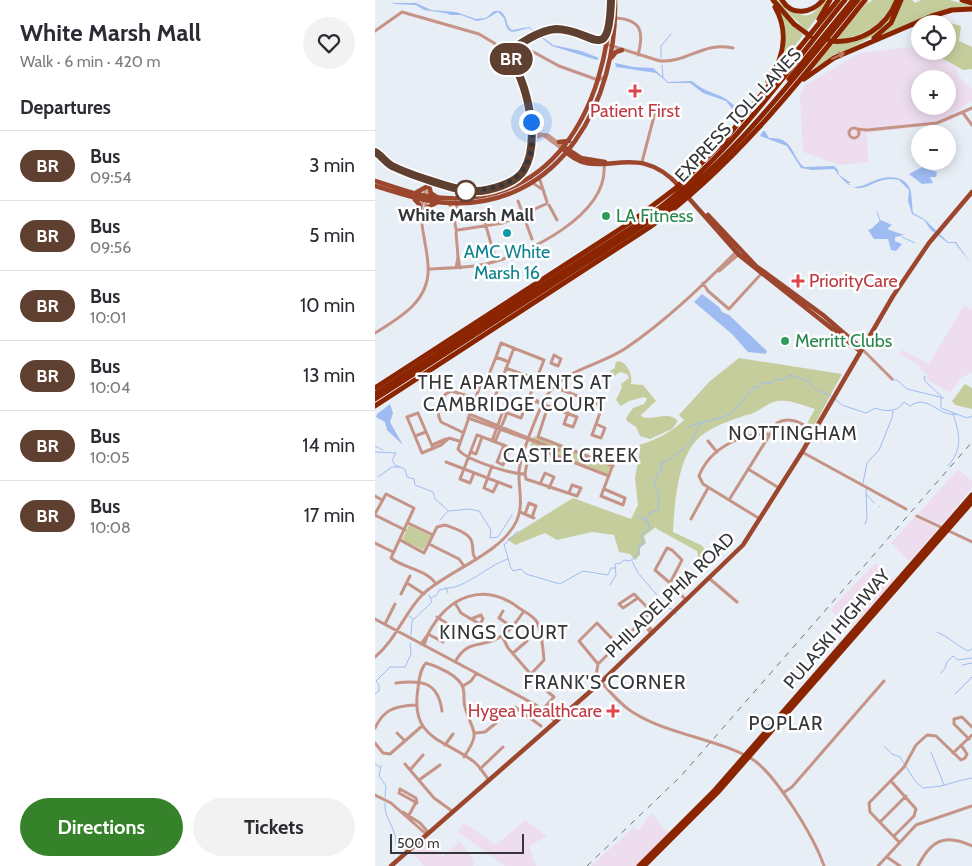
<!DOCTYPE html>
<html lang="en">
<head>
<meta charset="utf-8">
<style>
  :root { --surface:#fff; --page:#f2f2f3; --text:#2b2b33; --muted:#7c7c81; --line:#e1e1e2; --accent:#36822a }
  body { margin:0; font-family:Cabin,sans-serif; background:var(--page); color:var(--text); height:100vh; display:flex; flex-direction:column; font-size:19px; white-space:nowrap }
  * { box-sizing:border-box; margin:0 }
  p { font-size:16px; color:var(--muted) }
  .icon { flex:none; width:28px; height:28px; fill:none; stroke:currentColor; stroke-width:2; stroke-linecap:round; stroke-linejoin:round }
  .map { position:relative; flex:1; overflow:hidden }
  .side { display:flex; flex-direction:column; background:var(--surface); width:375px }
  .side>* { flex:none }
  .badge { padding:0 10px; border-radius:16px; font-size:18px; line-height:32px }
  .tools { position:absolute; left:536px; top:15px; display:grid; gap:10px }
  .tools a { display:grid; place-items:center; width:45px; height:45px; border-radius:50%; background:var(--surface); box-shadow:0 2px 12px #0003; font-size:25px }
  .scale { position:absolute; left:15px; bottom:12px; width:134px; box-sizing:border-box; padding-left:5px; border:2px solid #343639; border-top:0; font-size:14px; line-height:18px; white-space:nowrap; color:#343639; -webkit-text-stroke:4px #fff; paint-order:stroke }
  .you { position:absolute; width:25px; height:25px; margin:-12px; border:4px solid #fff; border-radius:50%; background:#1a73e8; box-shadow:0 0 0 8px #1a73e833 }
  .map>.badge { position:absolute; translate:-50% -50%; box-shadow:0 0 0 2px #fff }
  h2 { padding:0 20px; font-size:19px; line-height:45px }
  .round { display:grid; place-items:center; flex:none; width:52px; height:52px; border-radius:26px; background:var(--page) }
  .summary { display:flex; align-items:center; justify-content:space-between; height:85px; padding:0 20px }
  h1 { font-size:24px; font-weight:800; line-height:38px }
  .primary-button { display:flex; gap:10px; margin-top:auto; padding:10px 20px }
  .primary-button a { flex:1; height:58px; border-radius:30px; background:var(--accent); color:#fff; font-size:20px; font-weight:800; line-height:58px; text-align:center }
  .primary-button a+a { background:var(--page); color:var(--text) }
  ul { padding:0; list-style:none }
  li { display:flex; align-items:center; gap:15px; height:70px; padding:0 20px; border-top:1px solid var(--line) }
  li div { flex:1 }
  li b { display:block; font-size:19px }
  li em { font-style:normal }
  li .badge { min-width:55px; font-weight:700; text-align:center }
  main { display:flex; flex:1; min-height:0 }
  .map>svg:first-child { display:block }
  .industrial { fill:#eeddef; fill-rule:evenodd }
  .green { fill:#c6cd9d }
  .water { fill:#9ebcf2 }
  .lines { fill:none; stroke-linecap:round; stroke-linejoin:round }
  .stream { stroke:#9ebcf2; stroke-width:1 }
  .minor { stroke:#c69486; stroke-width:3 }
  .major { stroke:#9c462e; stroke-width:4.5 }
  .highway { stroke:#8b2400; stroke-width:5 }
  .rail { stroke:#707378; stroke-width:1; stroke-dasharray:6 6; stroke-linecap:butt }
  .oneway { fill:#b97c66 }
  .line-casing { stroke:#fff; stroke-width:11 }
  .line { stroke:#5f4030; stroke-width:8 }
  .walk { stroke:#343639; stroke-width:5; stroke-dasharray:0 9 }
  .health-dot { fill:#e0444e; stroke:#fff; stroke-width:2 }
  .stop-dot { fill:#fff; stroke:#5f4030; stroke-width:2.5 }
  .leisure-dot { fill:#2e9e5b; stroke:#fff; stroke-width:2 }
  .culture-dot { fill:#0f9aa8; stroke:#fff; stroke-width:2 }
  .labels { text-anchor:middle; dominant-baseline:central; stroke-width:5; stroke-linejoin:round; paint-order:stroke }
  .health-label { font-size:18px; fill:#be3a42; stroke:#fff }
  .street-label { font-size:18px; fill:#343639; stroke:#fff }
  .stop-label { font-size:18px; font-weight:bold; fill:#343639; stroke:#fff }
  .leisure-label { font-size:18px; fill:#27864d; stroke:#fff; text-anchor:start }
  .culture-label { font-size:18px; fill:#0d838f; stroke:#fff }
  .neighbourhood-label { font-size:19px; letter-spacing:1px; fill:#343639; stroke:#fff }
</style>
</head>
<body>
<main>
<section class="side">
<div class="summary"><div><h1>White Marsh Mall</h1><p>Walk · 6 min · 420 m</p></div><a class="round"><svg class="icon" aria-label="heart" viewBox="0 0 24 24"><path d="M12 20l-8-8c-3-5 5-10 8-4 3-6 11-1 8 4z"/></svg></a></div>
<h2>Departures</h2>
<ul>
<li><span class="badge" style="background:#5f4030;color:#fff">BR</span><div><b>Bus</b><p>09:54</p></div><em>3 min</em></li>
<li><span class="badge" style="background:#5f4030;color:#fff">BR</span><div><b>Bus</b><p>09:56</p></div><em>5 min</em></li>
<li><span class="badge" style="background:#5f4030;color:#fff">BR</span><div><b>Bus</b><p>10:01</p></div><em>10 min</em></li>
<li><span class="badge" style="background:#5f4030;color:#fff">BR</span><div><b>Bus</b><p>10:04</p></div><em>13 min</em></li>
<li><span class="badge" style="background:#5f4030;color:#fff">BR</span><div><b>Bus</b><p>10:05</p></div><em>14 min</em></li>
<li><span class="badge" style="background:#5f4030;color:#fff">BR</span><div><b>Bus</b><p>10:08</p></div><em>17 min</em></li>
</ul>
<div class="primary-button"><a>Directions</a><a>Tickets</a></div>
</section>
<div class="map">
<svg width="597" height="866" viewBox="0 0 597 866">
  <rect width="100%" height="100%" fill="#e8eef6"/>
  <path class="industrial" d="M545,46V51H559L564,58L582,68L583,76L597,89V101L577,114L578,120L553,126L491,133L494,162L465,165L428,152L425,96L430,85L485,53ZM545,79H572V106H545Z
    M589,305L597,310V372L586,378L575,393L550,378L552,374L546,370L543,364L524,354L527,350L554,364Z
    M583,469L597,481V488L567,524L565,525L543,514Z
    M540,516L563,529L534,561L516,543Z
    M500,563L519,580L476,628L455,610Z
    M276,813L294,834L261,866H216L259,827L263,831Z
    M150,820L172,836L154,846L161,866H130L83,832L89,823L121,845Z
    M51,838L67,856L85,841L99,860L98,866H49L36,851Z"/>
  <path class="green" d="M400,0H406C414,7 426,21 438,13C442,10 447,2 452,0L447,10L432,31Z
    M494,0L493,4L497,0H520C505,26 495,33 465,40L463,37Z
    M528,0H537L540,3L546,0H538H575L597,6V8H581L504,37L512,29Z
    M519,9L518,18L504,33L437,69L459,43L492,36Z
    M403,10L428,35L402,69L409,48Z
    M564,20L586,26L584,41L597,47V69L588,70L561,55L559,51H572V24H555Z
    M364,358L467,374L434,435L428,431L440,409C426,405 410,397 396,403C389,406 383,411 376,414C360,418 344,424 330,433C302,451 300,502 298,532L326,545L333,552L324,559L322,551L282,529L281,527L269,536L271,543L265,548V555L260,560L255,554L244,552L239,535L217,532L182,540L170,533L140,545L132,539L198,498L256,519L263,505L260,478L265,451L264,445C281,440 297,432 309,420L304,415L334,382Z
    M243,361C252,362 258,375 256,384L268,385L281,401L266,415L267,417C279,421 293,410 303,421L297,429L275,439L265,436L261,427L252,421L251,418L258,408L269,404L272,399L269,397L254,401L246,406L241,400L247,387L246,384L254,378L252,374L245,372L233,380L235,371L240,368V364Z
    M590,384L597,388V409L580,405L577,401Z
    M159,436L236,466L233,474L155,445Z
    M34,525L56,536L48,550L27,540Z"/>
  <path class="water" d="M15,0L19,3H41L56,10L81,12L101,19L111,18L119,11H125C133,16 130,25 137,30L154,27L178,45L206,51L224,58L222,60L177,46L154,28C139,31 133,38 129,18L123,12L111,19L102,21L86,15H76L70,13L49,10L41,5L19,4Z
    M240,63L259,67L278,68L293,82L317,81C335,97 348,90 366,113L363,117L351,101L328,93L315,83H293L281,73L241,67Z
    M388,131H390L394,138C419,137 415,154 429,167L459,166L463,170L464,175L476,183H473L477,187C485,187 490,185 496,182C508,176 529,173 535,189C537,195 537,206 538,213L549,219L573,242H581L597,265L580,243H573L556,230L549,220L537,214L533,201L534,190L524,180C493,173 488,209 459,169L437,170L426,168L412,146L385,136Z
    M547,167L562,172L561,177H555L558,183L547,184L534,174Z
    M506,220L517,225L512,229L529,235L520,237V241L527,244L521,251L516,250L513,239H499L493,230L496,229Z
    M327,294L344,307L347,312L354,315L392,351L391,354L373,352L357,334L319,302Z
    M15,404L18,413L15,422L28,445L12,430L10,422L1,417L2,414Z"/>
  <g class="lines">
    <path class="stream" d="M286,58V46L296,34
      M287,65L288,77
      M502,212L505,221
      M527,237L540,243
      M549,376L550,381L566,396V408L592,418L597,416
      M518,380H522L532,389L569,398
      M460,399L467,405L491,413L500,408C510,412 523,412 529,402L535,406C554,393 563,418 582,414
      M311,428C327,421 340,420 356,414C364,404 372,397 379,387H384L388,383H397L400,379L408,380L415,375L433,381L440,389L456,396
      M0,446L8,450
      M0,452L21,453L17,460L20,465L30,469L32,477L39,479L40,485L58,492L60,499L74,511L94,509L104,511L116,530L115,538L123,537L137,515
      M573,466C588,449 585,434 578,414
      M3,477L17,467H25
      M488,483L492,463L504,450L517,418L518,411
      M491,494L499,503
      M504,507L505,506
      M262,516L273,521
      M65,520L73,511
      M490,524L492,518L491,489
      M129,544L135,565
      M130,544L143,531
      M260,556L264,553L263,546L268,545L266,535L275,528L272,519L274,513L284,509L283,492L279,484L283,472L287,470L286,463C294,461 312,447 317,440C321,435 322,429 326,423
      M257,561L263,573
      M135,566L138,571L146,569L151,574L185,584L208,571L233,575L236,568H241
      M264,574L292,607L298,610
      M235,585L241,575L240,564L246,563L249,560L255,561L260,557
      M71,588L73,593
      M56,598L62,595L64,590C70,588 78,588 83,586C101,579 115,565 133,559
      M301,614V613
      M34,616L38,619
      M562,632C574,637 581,645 593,651L597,649
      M36,635L37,621L57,602L54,595
      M587,665L597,663
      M566,673L570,668L572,662L578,656L583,660L597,658
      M0,694L4,691V685L1,681L15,667H30L36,654L35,643
      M580,694L597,677
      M509,746L517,754L525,757L540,781L548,788L566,786L587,780
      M556,752L569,785
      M0,764L5,767
      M6,766L4,776L11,786L10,797
      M588,780L597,778
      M10,803C8,818 23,830 21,845"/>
    <path class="minor" d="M241,18C267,20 269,32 263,55
      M0,31L27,12L104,34L119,43L133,55L146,78L156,122L157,136L152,162L148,172L138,180L109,190L92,191L17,166L0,150
      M125,46L139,47
      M132,54L164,35L183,29L285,61C312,63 329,41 358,48
      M133,55L144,49H153L184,66L223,80L230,77
      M140,62V54L144,50
      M588,113L597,125
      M474 133a5 5 0 1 1 10 0a5 5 0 1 1-10 0Z
      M482,129L492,130L562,123L597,108
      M157,133L173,135L189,147
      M168,135L187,149
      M156,143L162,137L168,135
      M267,162L282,105
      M164,177L172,202
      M156,182L167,189
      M143,201L157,239
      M74,204L77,208L81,229
      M174,205L182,220
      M46,209L53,178
      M107,212L121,261
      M49,213L56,179
      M79,214L83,203
      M83,230L128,223L171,204
      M81,232L83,257
      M81,268L83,257L85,268
      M53,269C73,268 92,268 111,264C153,254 234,215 229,164
      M344,271L364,254
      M328,283L333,291L354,309L386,274
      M0,333C26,317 56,300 53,265C52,248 47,232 46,215
      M486,348L517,379
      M179,355L186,359L183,366L176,363Z
      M134,362L121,357L126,343L169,360L146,418L116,407L139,348
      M131,368L161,379
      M111,382L121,357
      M181,385L187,390L223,404L226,410L217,435L226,438L230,428L221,424
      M124,387L107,380L83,449C90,460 136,474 150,474
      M154,397L167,403
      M154,399L202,417L198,427L189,424L193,413
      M173,406L163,437L238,466
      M94,414L173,446
      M93,418L184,450
      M87,432L66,422C60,411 64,396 76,391L100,398
      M40,436L51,432
      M117,441L128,411
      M333,441L342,452
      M120,442L132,413
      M57,445L71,439
      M58,448L43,413L32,417L47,453L66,445L74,438L84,441
      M96,452L101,454L107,437
      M427,452L531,509
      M71,462L136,487
      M117,466L109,488L118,492L123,482
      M209,466L213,456
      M373,469L404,488
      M99,473L95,483L85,479L102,435C113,439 124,443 135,448L128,465L122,462L129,445
      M150,474L153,457L159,447L234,476
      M150,474L151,479L202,496L206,488L197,485L194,493
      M165,484L170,473L179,477L174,488
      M229,489L250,498L248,505L226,496L244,449L254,453L251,460L241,457
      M0,496L7,500
      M354,500L402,423C415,415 427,424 439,431
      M145,512L159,518
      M0,514L11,494L39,508L16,558C30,569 51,569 61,584
      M150,514L154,503L161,506L157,517
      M0,515L30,530
      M542,516L597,542
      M316,519L333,488
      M385,519L328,484L324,476C335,448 365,434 393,434
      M33,523L58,535
      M25,540L49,553L62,527L70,525C78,528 96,533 97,543C99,549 96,552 100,558
      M0,543L18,552
      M54,544L84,559L89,566
      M292,548L297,550L307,560L295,583L280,570Z
      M335,579L362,602
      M32,583L49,594
      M295,583L311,600
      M26,594L35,576
      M263,598L248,608L244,604L259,594L273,608L275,613L223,664L221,676C233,689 244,704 259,713C292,734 343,739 377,759C401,774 440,839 449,866
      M80,603L86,613L96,619
      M128,611L124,618L137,627
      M106,615L108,619L105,624L96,619Z
      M62,617L76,626
      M0,619L161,705L180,721
      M268,621L279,632
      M266,622L277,634
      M10,624L20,604
      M127,636L133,648L166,686L179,697L168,709
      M68,642L53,634C73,596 109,581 144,608C150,612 159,616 162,622C167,632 168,650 169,660L156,674
      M46,644L53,634L49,645
      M138,653L152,641
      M0,657C21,640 29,613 48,594C74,570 128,553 142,520C149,503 143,488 144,471C146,455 165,403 176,390C193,369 228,364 251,348C291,321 328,285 362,251
      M80,662C93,638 106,649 125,637C135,631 142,621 149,611
      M223,664L204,641L222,623L243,645
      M21,683C48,680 63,682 67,711
      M88,686L96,681L101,674
      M140,707L166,726
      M93,714L101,710
      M154,716L161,705
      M0,728C9,709 20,706 41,705
      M22,733L30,741
      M100,733L110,732L121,723
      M594,739L579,724V719L587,717L597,727
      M0,743L8,753L15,754L47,726
      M70,745L78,734
      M578,753L597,735
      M89,757C107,730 97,733 90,707C88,701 90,694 88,688C85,676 62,666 51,663C45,669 44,680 43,688C35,739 67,738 98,761C104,765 109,774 113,779
      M30,764L59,798L77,811
      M105,769L128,747
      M35,770L48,755
      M44,780L65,765
      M516,781L541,809L539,816L519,836
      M25,789L41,798L42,803L24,793Z
      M408,793L417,787L509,681
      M0,795L16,803L51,834
      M28,812L45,823L53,832
      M33,817L40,804
      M505,822L531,796
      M524,842L495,812L494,803L529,767L541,745L552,735L561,736L586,760L590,758L592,754L586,745
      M512,857L525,866
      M503,866L541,825L597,806
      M543,866C556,840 570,833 597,846"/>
    <path class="major" d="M220,41L228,39L233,32
      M237,57L241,52L247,50
      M184,142L194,141
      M189,147L206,158L230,162
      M188,149C223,187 259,135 305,187
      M0,181C17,186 34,193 51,196C177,216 232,107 236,0
      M0,186C24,193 48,202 74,203C186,209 243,99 240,0
      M54,186L56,193L62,197
      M42,192L51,187
      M311,195L364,255L485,351
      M40,200L44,204L46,217
      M333,215L381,266L448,315L486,348
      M48,217L53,207L61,203
      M16,866L226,682L368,545L427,452L518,296L554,243L597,192"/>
    <path class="highway" d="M398,0L419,24L435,36
      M407,0C417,17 437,13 448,0
      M587,0L597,3
      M444,19L455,0
      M499,38L516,23L526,0
      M455,41C485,44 511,28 522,0
      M414,79L478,0
      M429,79L459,58L557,16L577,10L597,9
      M393,81C409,58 414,32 400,7
      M0,388L256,222L301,188L349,141L463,0
      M0,394L267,221C350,163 407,77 470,0
      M0,399L269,225C354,165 418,79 483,0
      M0,406L275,227C359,166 425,81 490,0
      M264,866L340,790L597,495
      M269,866L343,792L597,502"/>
    <path class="rail" d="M212,866L306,776L597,442"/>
  </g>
  <defs><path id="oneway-solid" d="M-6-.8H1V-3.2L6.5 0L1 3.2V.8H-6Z" transform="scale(1.25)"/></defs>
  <use class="oneway" href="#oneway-solid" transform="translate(463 56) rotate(-25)"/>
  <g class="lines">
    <defs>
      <path id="line" d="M0,152C5,154 10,162 17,166C31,173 82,191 97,191C112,192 141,184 149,170C166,141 152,78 132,54C143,44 165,30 181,29C218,29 234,68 236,0"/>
    </defs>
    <use href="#line" class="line-casing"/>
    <use href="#line" class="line"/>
    <path class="walk" d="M91,191C138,190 163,171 156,122"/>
  </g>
  <g class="health-dot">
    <path d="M257.5 83.5h5v5h5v5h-5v5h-5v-5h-5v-5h5z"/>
    <path d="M420.5 273.5h5v5h5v5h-5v5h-5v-5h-5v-5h5z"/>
    <path d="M235.5 703.5h5v5h5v5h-5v5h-5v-5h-5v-5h5z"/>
  </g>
  <circle class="stop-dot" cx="91" cy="191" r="10"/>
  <g class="leisure-dot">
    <circle cx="231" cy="216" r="5"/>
    <circle cx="410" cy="341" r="5"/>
  </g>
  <circle class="culture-dot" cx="132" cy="233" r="5"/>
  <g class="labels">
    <g class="health-label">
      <text x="260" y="111">Patient First</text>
      <text x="434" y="281" text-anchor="start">PriorityCare</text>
      <text x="227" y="711" text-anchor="end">Hygea Healthcare</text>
    </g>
    <g class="street-label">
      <text transform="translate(363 115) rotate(-47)">EXPRESS TOLL LANES</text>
      <text transform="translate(295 595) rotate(-44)">PHILADELPHIA ROAD</text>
      <text transform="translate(462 629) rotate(-49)">PULASKI HIGHWAY</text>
    </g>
    <g class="stop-label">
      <text x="91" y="215">White Marsh Mall</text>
    </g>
    <g class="leisure-label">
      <text x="241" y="216">LA Fitness</text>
      <text x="420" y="341">Merritt Clubs</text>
    </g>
    <g class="culture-label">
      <text x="132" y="252">AMC White<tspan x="132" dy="21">Marsh 16</tspan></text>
    </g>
    <g class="neighbourhood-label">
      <text x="140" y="382">THE APARTMENTS AT<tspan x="140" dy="22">CAMBRIDGE COURT</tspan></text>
      <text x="418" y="433">NOTTINGHAM</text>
      <text x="196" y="455">CASTLE CREEK</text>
      <text x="129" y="632">KINGS COURT</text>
      <text x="230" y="682">FRANK'S CORNER</text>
      <text x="411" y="723">POPLAR</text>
    </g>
  </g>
</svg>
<div class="tools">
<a><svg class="icon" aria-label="locate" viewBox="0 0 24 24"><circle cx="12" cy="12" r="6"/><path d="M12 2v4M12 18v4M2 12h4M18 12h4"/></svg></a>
<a>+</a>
<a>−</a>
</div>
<div class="scale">500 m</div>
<div class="you" style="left:156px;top:122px"></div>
<b class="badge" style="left:136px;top:59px;background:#5f4030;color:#fff">BR</b>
</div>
</main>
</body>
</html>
